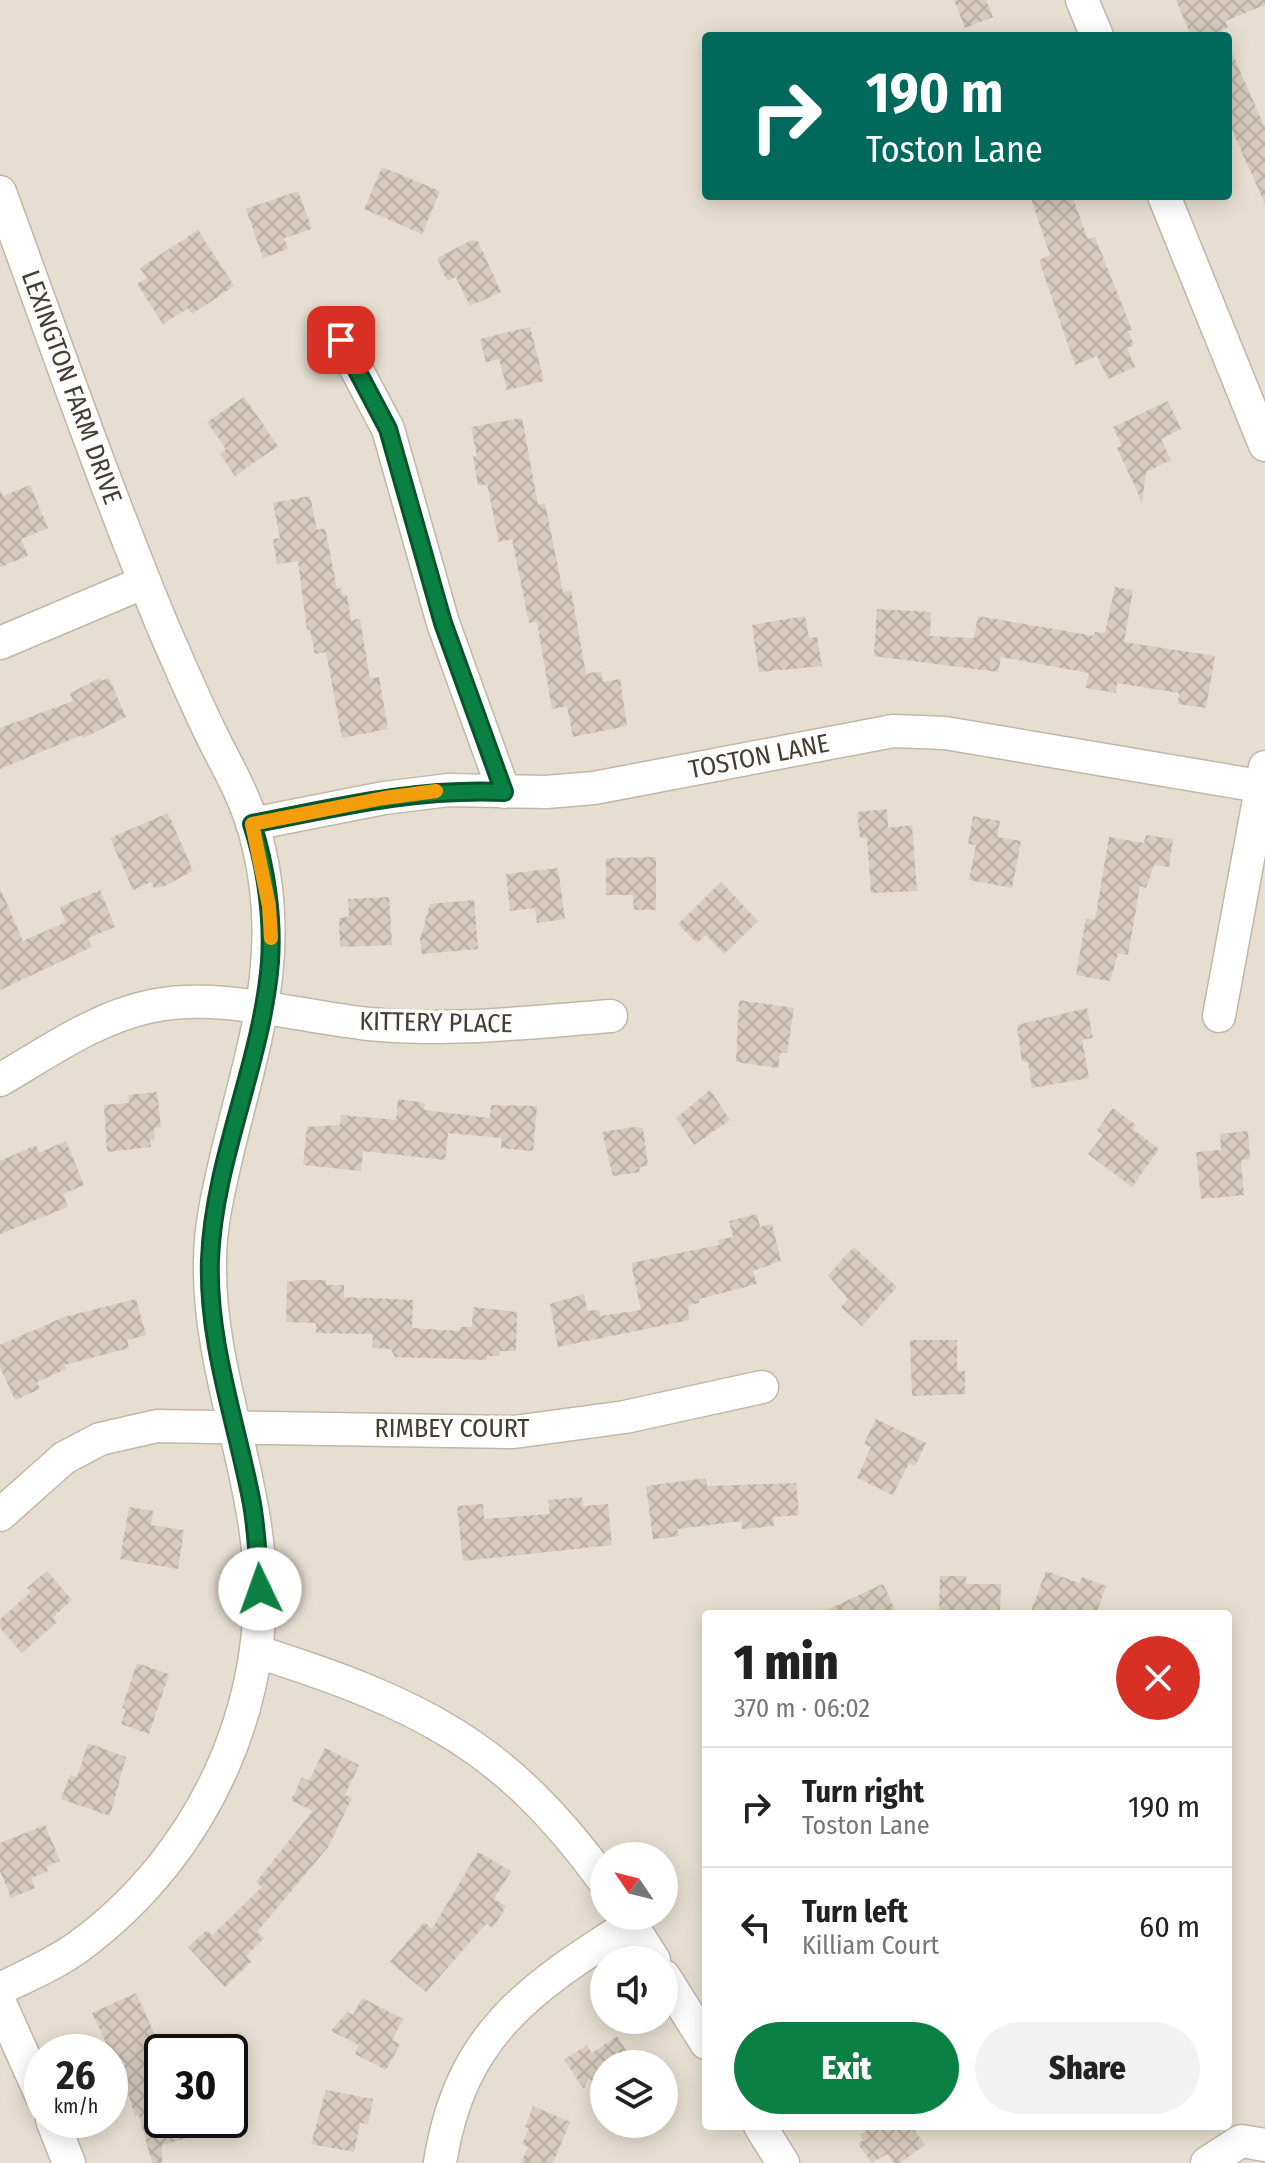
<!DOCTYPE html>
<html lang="en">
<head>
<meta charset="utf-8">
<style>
	:root { --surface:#fff; --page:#f2f2f2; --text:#222; --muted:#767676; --line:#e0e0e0; --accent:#0b8043 }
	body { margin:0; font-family:"Fira Sans Condensed",sans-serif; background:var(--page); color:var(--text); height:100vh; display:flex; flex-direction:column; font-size:30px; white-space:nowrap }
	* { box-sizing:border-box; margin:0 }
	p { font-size:26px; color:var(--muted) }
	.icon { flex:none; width:44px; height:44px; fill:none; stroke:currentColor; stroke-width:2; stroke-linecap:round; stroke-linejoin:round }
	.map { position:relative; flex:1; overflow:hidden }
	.panel { position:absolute; left:702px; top:1610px; width:530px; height:520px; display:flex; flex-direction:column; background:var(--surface); border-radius:8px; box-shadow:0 4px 20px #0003 }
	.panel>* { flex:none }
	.hud { position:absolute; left:702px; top:32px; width:530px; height:168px; border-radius:8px; box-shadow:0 4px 20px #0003; background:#00695c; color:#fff; overflow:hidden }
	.needle { width:52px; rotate:305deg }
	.buttons { position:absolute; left:590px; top:1842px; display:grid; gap:16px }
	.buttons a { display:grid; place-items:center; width:88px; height:88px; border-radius:50%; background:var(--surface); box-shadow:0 4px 20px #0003; font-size:40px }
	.speed { position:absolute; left:24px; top:2034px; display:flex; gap:16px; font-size:40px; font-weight:700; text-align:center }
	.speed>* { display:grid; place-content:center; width:104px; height:104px; border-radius:50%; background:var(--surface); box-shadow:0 4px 20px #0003; line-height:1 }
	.speed small { font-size:20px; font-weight:400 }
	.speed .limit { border:4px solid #111; border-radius:12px; background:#fff; color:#111 }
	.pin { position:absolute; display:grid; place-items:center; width:68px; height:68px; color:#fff; margin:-34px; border-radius:16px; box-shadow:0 4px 12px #0006 }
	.me { position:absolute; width:88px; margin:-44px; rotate:357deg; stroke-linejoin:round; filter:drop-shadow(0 0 6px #0008) }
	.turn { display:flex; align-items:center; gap:28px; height:168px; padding:0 32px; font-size:36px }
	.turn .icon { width:104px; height:104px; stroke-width:2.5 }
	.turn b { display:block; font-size:56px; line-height:68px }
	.round { display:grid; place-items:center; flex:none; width:84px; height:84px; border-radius:42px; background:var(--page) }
	.headline { display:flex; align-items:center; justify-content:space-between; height:136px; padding:0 32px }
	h1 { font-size:48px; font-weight:800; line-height:60px }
	.cta { display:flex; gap:16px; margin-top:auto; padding:16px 32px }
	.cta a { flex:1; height:92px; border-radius:48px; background:var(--accent); color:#fff; font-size:32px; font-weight:800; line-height:92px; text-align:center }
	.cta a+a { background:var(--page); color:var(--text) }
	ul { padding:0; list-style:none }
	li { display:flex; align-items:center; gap:24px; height:120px; padding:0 32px; border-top:2px solid var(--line) }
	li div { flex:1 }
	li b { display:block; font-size:30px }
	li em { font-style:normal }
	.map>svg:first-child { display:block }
</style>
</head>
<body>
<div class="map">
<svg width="1265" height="2163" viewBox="0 0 1265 2163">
	<defs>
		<pattern id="building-cross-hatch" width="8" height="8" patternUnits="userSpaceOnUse" patternTransform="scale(2)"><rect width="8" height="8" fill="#d6cbbc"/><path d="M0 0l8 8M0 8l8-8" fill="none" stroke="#b9afa2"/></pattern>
	</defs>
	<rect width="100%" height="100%" fill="#f2ede3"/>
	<path fill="#e6dfd1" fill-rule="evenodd" d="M0 0H1265V2163H0ZM706 36H1228V196H706ZM706 1614H1228V2126H706ZM604 1856H664V1916H604ZM604 1960H664V2020H604ZM42 2052H110V2120H42ZM162 2052H230V2120H162ZM604 2064H664V2124H604Z"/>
	<path fill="url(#building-cross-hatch)" d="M954 0H986L993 17 965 28Z
		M1176 0H1265V5L1225 21 1228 27 1222 30 1224 36H1191Z
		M1228 44 1265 128V204L1228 121Z
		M382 167 440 191 422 234 364 209Z
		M298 191 312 229 284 238 288 249 263 258 246 209Z
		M1030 196H1072L1088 239 1095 237 1132 330 1128 331 1134 345 1127 348 1135 367 1108 379 1097 356 1075 365 1039 260 1050 255Z
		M198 230 234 286 192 314 188 308 163 324 137 284 147 278 140 268Z
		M472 240 478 241 501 292 470 306 456 277 447 281 437 258Z
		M530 327 544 381 507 390 499 359 486 362 480 339Z
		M244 397 278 446 235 476 220 454 226 449 207 422Z
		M1168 401 1181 429 1161 439 1171 460 1146 472 1142 502 1117 448 1122 446 1113 427Z
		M522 418 538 505 545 503 563 592 571 590 586 674 601 671 603 682 620 679 627 726 573 737 567 706 552 709 537 622 529 623 512 539 499 542 487 484 478 486 473 456H477L471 427Z
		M30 485 48 528 21 539 28 556 0 567V490L3 496Z
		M310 496 317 530 325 528 337 589 341 588 342 595H347L351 620 360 619 370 679 379 677 388 729 342 738 326 652 315 654 310 629 307 630 298 561 277 564 273 539 280 538 273 503Z
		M1115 587 1133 590 1124 642 1215 656 1206 708 1178 704 1179 693 1117 683 1116 693 1086 688 1089 673 1001 657 998 672 874 656 877 609 931 612 930 636 974 638 978 616 1094 636 1095 632 1105 633Z
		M805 616 809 638 817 637 822 666 759 672 752 625Z
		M100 678 101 681 109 678 126 717 83 738 82 735 0 769V728L73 701 70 693Z
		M887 809 888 828 912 825 917 891 871 893 867 838H860L857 812Z
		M168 813 193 871 163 887 154 888 151 882 133 890 110 838Z
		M973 816 1000 821 997 837 1021 841 1012 888 969 880 976 845 968 844Z
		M1146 835 1173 839 1169 867 1154 865 1146 888 1140 886 1128 955 1118 953 1110 981 1076 975 1086 918 1095 920 1109 837 1144 843Z
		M656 857V910H634L633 895H606V858Z
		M558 868 565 919 537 923 535 908 510 911 506 874Z
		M721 882 758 921 724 954 706 935 697 943 678 924Z
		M0 888 23 941 66 922 60 907 100 890 115 927 88 938 92 947 0 990Z
		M389 897 392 945 340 947 339 918 349 917 348 899Z
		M474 900 478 949 422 954 420 939 430 904Z
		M739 1000 794 1008 787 1053H780L778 1068 736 1062Z
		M1087 1008 1093 1038 1082 1040 1089 1078 1032 1088 1028 1062H1022L1017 1025Z
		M710 1090 730 1120 694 1145 676 1118Z
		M157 1092 161 1127 154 1128 155 1140 150 1141 151 1147 107 1152 104 1105 129 1103 128 1095Z
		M398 1099 425 1103 424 1110 490 1118 491 1105 537 1106 533 1151 501 1148 502 1138 448 1133 445 1160 363 1151 361 1171 303 1165 307 1127 340 1125 341 1115 396 1120Z
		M1113 1108 1136 1125 1133 1129 1159 1149 1132 1187 1088 1154 1103 1135 1097 1130Z
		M634 1127 643 1128 648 1166 639 1167 640 1172 613 1176 602 1132Z
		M1248 1131 1250 1159 1241 1160 1244 1195 1201 1199 1196 1152 1221 1150 1220 1134Z
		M66 1141 84 1185 63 1194 68 1207 0 1234V1161L36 1145 39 1153Z
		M757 1214 760 1227 772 1224 781 1261 753 1271 757 1284 699 1299V1303L688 1305 689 1320 558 1347 550 1304 584 1294 587 1311 599 1310 600 1316 641 1310 631 1263 719 1245 718 1240 733 1237 729 1221Z
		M854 1247 897 1287 862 1326 841 1307 848 1299 828 1275Z
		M299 1280H326V1285H344V1297L413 1300 412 1328 460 1331V1327H472L473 1307 517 1312 516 1351H500L499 1356H487V1360L395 1357 391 1349 372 1348 373 1334 316 1333V1323L286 1322 287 1282Z
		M136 1299 146 1335 127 1340 129 1348 64 1365 66 1369 37 1382 40 1389 15 1400 0 1367V1345L64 1317Z
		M910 1340H957V1371H965V1394L912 1396Z
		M876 1419 926 1443 915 1466 909 1463 893 1495 857 1478 871 1447 864 1444Z
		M706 1478 707 1486 796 1483 799 1515 773 1517 774 1526 742 1529V1521L677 1529 679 1536 653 1539 646 1486Z
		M582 1497 583 1506 608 1504 612 1545 463 1561 457 1506 483 1504 484 1519 550 1514 548 1500Z
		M129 1507 153 1511 151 1525 184 1530 178 1569 120 1559Z
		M47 1571 72 1600 53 1617 57 1622 22 1653 0 1628V1619L31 1592 27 1588Z
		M1046 1571 1079 1583 1082 1577 1106 1586 1096 1614H1030Z
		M940 1576H966V1584H1001L1000 1614H939Z
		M883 1584 897 1614H818Z
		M137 1663 169 1674 149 1734 121 1724 126 1709 122 1708Z
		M88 1743 126 1757 110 1816 61 1799 70 1775 77 1777Z
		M325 1748 359 1765 345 1795 352 1798 328 1847 257 1932 264 1938 246 1956 251 1962 225 1987 188 1947 207 1930 212 1935 262 1887 256 1882 313 1811 291 1800 302 1777 309 1781Z
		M45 1825 60 1861 47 1866 48 1871 31 1878 35 1888 11 1898 0 1871V1843Z
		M478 1852 511 1871 494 1899 506 1906 493 1928 486 1924 426 1992 390 1962 424 1922 432 1929Z
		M136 1993 162 2051V2120H182L187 2138 162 2145V2163H152L139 2115 135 2116 124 2080 92 2013Z
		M362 1998 403 2019 392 2040 400 2044 386 2070 355 2054 359 2045 331 2031 347 2012 353 2015Z
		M617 2036 635 2064H604V2100L589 2077 584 2089 564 2060 587 2045 592 2053Z
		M326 2090 373 2099 368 2124 360 2123 354 2152 311 2144Z
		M533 2106 570 2122 553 2163H521L528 2147 522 2144 529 2128 525 2127Z
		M872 2126H911L925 2145 900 2163H894L887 2154 872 2163 858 2144 863 2140 860 2135Z"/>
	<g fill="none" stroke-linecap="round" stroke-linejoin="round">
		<g stroke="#c0b7a9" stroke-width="35">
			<path id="street" d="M1082 0 1097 36
				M0 192C53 337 104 484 163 627 180 666 197 706 216 744 233 776 250 808 258 844 286 957 253 1045 227 1154 219 1189 210 1225 210 1261 208 1354 244 1442 256 1533 278 1692 208 1852 78 1947 55 1964 26 1976 0 1989
				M1164 196 1265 445
				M341 340 388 429 443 623 504 792
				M0 643 145 582
				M252 824 384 798 449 790 546 792 594 788 893 731 945 733 1265 787
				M1219 1016 1265 767
				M0 1080C48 1052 97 1017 152 1006 222 992 299 1017 369 1024 449 1032 531 1022 611 1016
				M0 1515 64 1458 100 1439 157 1426 514 1432 625 1417 762 1387
				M258 1652C417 1703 504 1743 604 1881
				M626 1916 654 1960
				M664 1976 706 2043
				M0 2003 42 2097
				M52 2120 69 2163
				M760 2126 783 2163
				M440 2163C460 2034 529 1989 631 1924
				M1207 2163 1241 2141 1265 2145"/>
		</g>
		<use href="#street" stroke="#fff" stroke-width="32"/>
	</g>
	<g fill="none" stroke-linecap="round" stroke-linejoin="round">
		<g stroke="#07532c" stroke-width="20">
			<path id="route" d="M260 1589C258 1561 257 1533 252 1504 237 1424 207 1343 210 1259 214 1158 262 1063 270 962 273 917 266 867 252 824 338 807 416 788 504 792L443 623 388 429 341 340"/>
		</g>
		<use href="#route" stroke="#0b8043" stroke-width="14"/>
		<path stroke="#f59e0b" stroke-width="14" d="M271 938 269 906 252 824 384 798 436 791"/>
	</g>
	<g text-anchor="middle" stroke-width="7" stroke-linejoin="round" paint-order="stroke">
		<g font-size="26" fill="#443d33" stroke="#fff">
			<text transform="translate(72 387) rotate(70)" y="9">LEXINGTON FARM DRIVE</text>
			<text transform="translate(759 756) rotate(-11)" y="9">TOSTON LANE</text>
			<text transform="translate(436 1022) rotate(1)" y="9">KITTERY PLACE</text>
			<text x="452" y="1437">RIMBEY COURT</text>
		</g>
	</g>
</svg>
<div class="buttons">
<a><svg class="needle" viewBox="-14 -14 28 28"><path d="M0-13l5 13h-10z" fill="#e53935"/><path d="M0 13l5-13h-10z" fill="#767676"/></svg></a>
<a><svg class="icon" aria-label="sound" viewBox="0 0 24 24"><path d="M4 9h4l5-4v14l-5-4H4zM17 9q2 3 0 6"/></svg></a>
<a><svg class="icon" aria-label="layers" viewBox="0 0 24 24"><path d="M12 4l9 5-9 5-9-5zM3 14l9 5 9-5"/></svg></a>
</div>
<div class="speed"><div>26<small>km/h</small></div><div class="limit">30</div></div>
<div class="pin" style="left:341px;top:340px;background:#d93025"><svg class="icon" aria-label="arrive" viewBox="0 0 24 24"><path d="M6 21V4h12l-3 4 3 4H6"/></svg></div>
<svg class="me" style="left:260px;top:1589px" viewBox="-20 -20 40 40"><circle r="19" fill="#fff"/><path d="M0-13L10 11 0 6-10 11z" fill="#0b8043"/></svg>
<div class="hud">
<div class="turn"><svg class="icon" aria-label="right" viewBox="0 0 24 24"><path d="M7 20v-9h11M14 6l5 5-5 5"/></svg><div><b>190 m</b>Toston Lane</div></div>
</div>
<section class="panel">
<div class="headline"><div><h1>1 min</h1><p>370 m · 06:02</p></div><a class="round" style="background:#d93025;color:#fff"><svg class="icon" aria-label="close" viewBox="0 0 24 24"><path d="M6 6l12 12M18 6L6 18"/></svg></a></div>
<ul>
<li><svg class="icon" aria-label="right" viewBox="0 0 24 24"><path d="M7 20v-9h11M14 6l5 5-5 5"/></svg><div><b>Turn right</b><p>Toston Lane</p></div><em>190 m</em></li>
<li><svg class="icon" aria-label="left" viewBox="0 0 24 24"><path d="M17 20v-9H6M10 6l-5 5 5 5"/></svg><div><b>Turn left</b><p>Killiam Court</p></div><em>60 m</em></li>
</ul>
<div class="cta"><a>Exit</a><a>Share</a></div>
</section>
</div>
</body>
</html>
